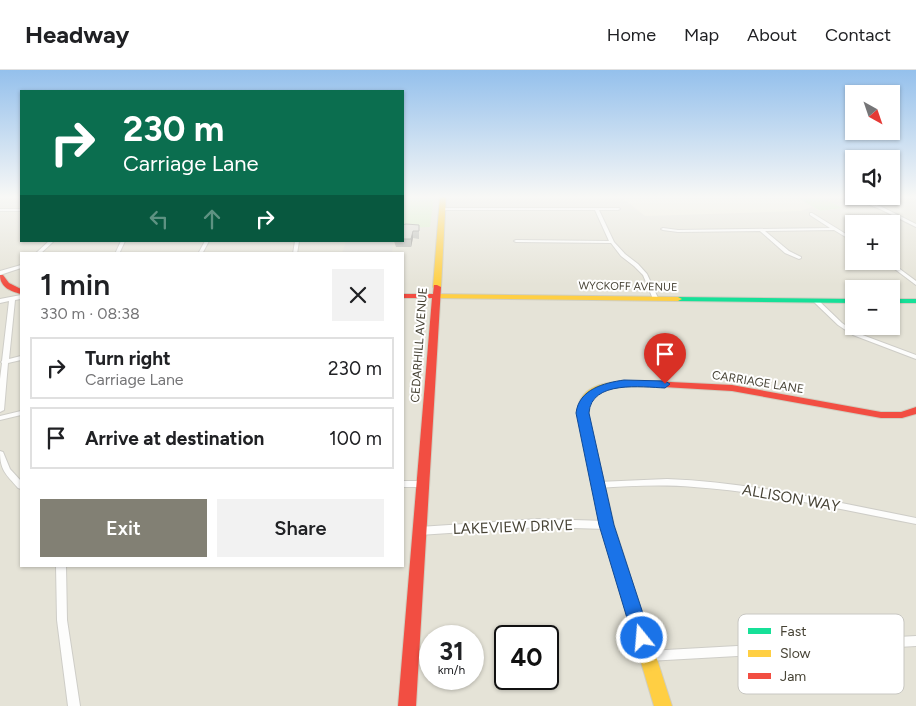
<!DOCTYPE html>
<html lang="en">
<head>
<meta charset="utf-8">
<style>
	:root { --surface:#fff; --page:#f2f2f2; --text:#202124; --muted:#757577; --line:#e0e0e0; --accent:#828074 }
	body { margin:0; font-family:Figtree,sans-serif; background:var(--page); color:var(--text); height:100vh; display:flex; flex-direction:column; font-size:19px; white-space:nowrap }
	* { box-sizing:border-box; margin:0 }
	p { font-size:16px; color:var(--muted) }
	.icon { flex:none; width:28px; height:28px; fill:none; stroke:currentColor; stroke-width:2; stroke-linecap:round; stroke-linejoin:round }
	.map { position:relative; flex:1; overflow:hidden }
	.details { position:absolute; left:20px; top:182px; width:384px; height:315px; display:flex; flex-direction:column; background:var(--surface); border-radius:0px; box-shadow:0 1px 4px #0004 }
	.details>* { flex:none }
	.banner { position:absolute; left:20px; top:20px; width:384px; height:152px; border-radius:0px; box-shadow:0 1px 4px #0004; background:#0b6e4f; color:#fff; overflow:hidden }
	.needle { width:32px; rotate:140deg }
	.buttons { position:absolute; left:845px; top:15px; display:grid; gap:10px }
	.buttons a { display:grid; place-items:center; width:55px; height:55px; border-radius:0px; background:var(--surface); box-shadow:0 1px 4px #0004; font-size:25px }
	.speed { position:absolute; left:419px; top:555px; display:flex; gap:10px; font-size:25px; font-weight:700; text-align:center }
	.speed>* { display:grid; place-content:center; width:65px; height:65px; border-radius:50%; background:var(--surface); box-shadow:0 1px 4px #0004; line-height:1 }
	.speed small { font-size:12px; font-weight:400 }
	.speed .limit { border:2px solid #111; border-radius:8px; background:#fff; color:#111 }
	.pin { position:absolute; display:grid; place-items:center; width:42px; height:42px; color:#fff; margin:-51px -21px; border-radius:50% 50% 50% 0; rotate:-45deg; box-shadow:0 0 5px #0007 }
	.pin .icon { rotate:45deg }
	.me { position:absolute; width:55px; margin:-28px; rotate:343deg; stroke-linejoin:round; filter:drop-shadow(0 0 4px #0008) }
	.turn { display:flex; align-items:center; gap:18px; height:105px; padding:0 20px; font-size:22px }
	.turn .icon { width:65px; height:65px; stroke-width:2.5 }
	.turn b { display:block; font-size:35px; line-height:42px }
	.lanes { display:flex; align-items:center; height:48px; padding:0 20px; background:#0003; justify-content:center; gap:25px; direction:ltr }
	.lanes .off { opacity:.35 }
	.round { display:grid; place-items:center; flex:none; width:52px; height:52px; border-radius:0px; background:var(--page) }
	.overview { display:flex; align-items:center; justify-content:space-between; height:85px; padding:0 20px }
	h1 { font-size:30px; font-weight:600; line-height:38px }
	.action { display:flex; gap:10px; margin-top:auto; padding:10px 20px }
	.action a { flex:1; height:58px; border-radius:0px; background:var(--accent); color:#fff; font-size:20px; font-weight:600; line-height:58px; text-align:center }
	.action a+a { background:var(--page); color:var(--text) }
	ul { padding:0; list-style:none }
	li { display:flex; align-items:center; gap:15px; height:62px; margin:0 10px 8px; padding:0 10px; border:2px solid var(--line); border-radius:0px }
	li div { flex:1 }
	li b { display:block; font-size:19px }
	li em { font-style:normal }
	header { display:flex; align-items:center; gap:30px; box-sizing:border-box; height:70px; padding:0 25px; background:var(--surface); border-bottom:1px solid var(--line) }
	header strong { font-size:24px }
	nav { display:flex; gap:28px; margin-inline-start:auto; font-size:18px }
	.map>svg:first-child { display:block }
</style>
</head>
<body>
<header>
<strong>Headway</strong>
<nav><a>Home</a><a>Map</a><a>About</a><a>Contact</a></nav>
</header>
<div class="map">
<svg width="916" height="636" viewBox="0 0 916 636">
	<rect width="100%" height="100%" fill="#f0f0ea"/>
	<path fill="#e5e3d7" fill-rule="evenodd" d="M0 126H21V171H402L403 126H796L820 141 842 138 817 126H916V636H0ZM854 154H891V191H854ZM21 184H402V496H21ZM854 219H891V256H854ZM430 566H472V609H430ZM505 566H548V609H505Z"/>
	<path fill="#efecdb" d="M620 126H796L812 137 801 141 645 146Z"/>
	<path fill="#d9edc8" d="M402 126H434L430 157 403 158Z
		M796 126H817L843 138 820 141Z"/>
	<path fill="#e0dfd9" d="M346 171H393L392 184H342Z"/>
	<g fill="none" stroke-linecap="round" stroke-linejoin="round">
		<g stroke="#cecdc7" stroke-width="2">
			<path id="street" d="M847 126H852L882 137 916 154V157L880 139Z
				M442 138H619L620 139 618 140H599L614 172 625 184 638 194 647 204 658 228 657 229H653L643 205 634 196 621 186 611 173 516 172 514 171 516 170 609 171 595 140H441L440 139Z
				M0 139H21V141H0Z
				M810 143H812L854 169V172L834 160 765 161 789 181 801 187V188L799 189 785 183 760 161 678 162 663 160 661 159 663 158 678 160 830 158 810 145Z
				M49 171H54L40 184H35Z
				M121 171H125L119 184H115Z
				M205 171H209L202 184H198Z
				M295 171H299L297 184H293Z
				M884 191H889L916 211V215Z
				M21 195V198L0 205V201Z
				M21 225V229L15 230 9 289 21 286V290L8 293 4 340 0 342V309L2 293 1 292 2 291 9 231 0 233V229Z
				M816 229 818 230 842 253 857 263 916 285V289L853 265 838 255 814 232 813 231Z
				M21 341V345L0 350V346Z
				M0 381 3 382 10 399 21 411V419L18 418C6 404 0 401 0 381Z
				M667 409C751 412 834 432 916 448V454C842 440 769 422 694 417 662 414 630 416 598 418L595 417 594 415 595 413 598 412Z
				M402 411H422L425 412 426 414 425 416 422 417H402Z
				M539 449 607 451 610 453 612 455 610 457 607 459 539 457 419 465 416 464 414 461 416 458 419 457Z
				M56 496H66L67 550 80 636H68L57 550Z
				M916 566V576L648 591 644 590 642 586 644 582 648 581Z"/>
		</g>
		<g stroke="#d0cec0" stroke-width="2">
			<path id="fast" d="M675 227 854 229V233L678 231 674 229Z
				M891 229H916V233H891Z"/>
		</g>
		<g stroke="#d0cec0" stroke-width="2">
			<path id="slow" d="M440 126H446L441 217 437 219 433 217Z
				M432 224 678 227 682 229 678 231 435 228H432Z
				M634 311H650L655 314 650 317C634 317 599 313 590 331 589 334 589 339 588 343L614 455 672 636H654L600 455 578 343C578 339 578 335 580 331 588 312 616 311 634 311Z"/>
		</g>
		<g stroke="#d0cec0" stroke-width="2">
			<path id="jam" d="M0 205H3L9 213 21 219V224C10 221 0 217 0 205Z
				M434 215H437L441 217 416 636H398L432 228H402V224H433Z
				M650 311 732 315 881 342H901L916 337V344L902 348H881L732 321 646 316 645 314 646 312Z"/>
		</g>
		<use href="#street" fill="#fdfdfc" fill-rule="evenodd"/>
		<use href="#fast" fill="#16e098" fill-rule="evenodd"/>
		<use href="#slow" fill="#ffcf43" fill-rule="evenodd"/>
		<use href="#jam" fill="#f24e42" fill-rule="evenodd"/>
	</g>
	<path fill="#bbbbb5" d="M402 155H419V169L413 168 411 177H396L394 171H402Z"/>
	<path fill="#999893" d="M413 161V168L411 177V169Z"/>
	<path fill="#dad9d2" stroke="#999893" d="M406 154 419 155V161H413L411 169H402V155Z"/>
	<linearGradient id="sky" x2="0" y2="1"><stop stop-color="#94c0ec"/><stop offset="0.59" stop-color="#f8f8f6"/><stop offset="1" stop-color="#f8f8f6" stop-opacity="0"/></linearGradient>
	<rect width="916" height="215" fill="url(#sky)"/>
	<path fill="#1a73e8" stroke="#114b97" d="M624 310 665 311 670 314 665 318C642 317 591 310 589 343L614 455 651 568 648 574 642 576 635 574 633 568 599 455 576 343C579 319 604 313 624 310Z"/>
	<g text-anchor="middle" stroke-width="4" stroke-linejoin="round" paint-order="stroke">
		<g font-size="11" fill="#474335" stroke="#fff">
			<text transform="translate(628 216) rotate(1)" y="4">WYCKOFF AVENUE</text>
		</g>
		<g font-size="12" fill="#474335" stroke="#fff">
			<text transform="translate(419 275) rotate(-86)" y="4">CEDARHILL AVENUE</text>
			<text transform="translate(758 312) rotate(9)" y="4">CARRIAGE LANE</text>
		</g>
		<g font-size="15" fill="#474335" stroke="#fff">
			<text transform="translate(791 428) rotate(10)" y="5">ALLISON WAY</text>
			<text transform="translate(513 457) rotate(-2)" y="5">LAKEVIEW DRIVE</text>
		</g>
	</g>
	<rect x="738" y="544" width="166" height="80" rx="8" fill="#fff" stroke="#c8c7c2" stroke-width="1"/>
	<rect x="748" y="558" width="23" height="6" fill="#16e098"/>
	<rect x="748" y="580" width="23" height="7" fill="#ffcf43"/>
	<rect x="748" y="603" width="23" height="6" fill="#f24e42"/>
	<g font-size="14" fill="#474335">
		<text x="780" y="566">Fast</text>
		<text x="780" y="588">Slow</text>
		<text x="780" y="611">Jam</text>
	</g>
</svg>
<div class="buttons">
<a><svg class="needle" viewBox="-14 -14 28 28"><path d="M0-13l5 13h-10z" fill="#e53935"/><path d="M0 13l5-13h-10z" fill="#757577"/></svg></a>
<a><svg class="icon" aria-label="sound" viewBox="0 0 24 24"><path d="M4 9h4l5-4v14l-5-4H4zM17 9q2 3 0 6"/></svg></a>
<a>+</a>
<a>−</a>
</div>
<div class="speed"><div>31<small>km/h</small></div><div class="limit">40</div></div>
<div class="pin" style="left:665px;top:314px;background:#d93025"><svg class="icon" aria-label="arrive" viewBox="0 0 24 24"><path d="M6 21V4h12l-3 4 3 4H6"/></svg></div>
<svg class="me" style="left:642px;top:568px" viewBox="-20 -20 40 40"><circle r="17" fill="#1a73e8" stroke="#fff" stroke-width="3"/><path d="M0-11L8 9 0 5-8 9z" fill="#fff"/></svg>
<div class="banner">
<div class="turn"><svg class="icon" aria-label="right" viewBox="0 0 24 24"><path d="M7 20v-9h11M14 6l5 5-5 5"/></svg><div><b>230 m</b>Carriage Lane</div></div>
<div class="lanes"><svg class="icon off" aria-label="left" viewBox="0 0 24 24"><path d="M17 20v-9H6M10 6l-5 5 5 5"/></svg><svg class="icon off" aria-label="ahead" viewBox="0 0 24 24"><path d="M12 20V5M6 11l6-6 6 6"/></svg><svg class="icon" aria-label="right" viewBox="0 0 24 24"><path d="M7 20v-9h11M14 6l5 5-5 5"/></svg></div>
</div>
<section class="details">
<div class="overview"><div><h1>1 min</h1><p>330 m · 08:38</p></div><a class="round"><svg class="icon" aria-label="close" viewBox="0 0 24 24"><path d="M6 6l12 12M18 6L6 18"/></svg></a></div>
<ul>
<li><svg class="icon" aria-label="right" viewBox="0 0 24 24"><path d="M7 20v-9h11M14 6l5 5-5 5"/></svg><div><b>Turn right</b><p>Carriage Lane</p></div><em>230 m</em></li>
<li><svg class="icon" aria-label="arrive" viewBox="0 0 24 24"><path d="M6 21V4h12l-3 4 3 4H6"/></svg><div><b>Arrive at destination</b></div><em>100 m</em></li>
</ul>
<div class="action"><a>Exit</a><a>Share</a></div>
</section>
</div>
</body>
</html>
